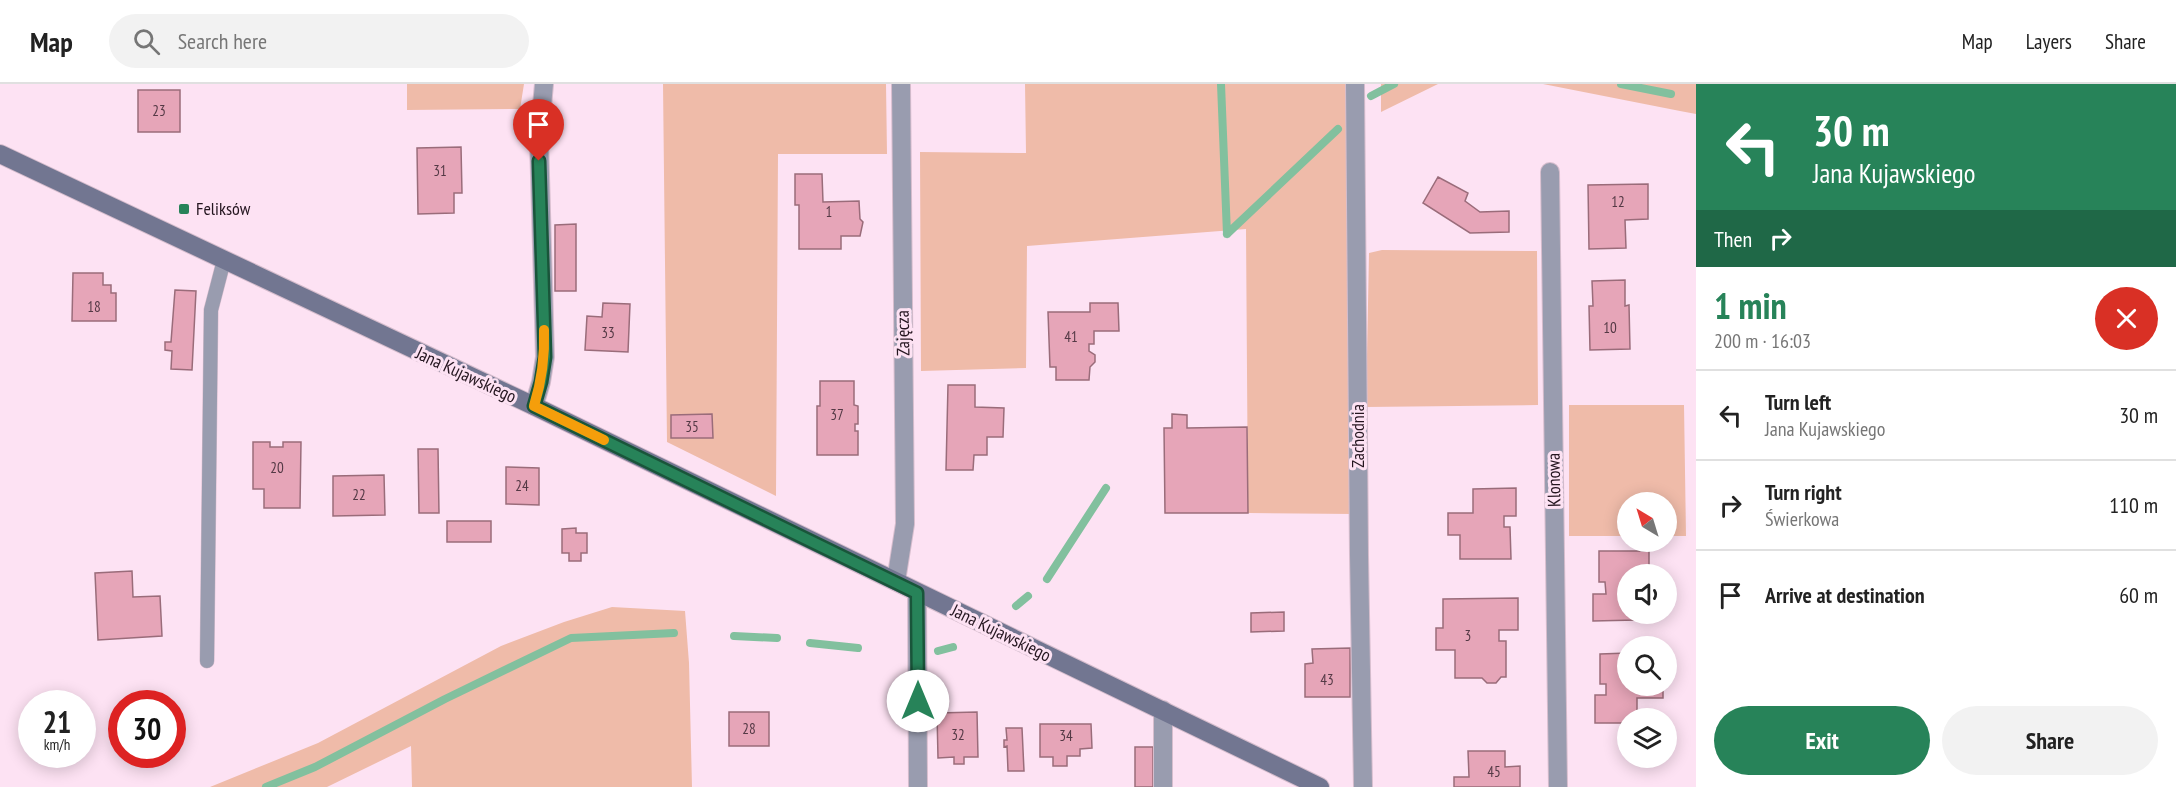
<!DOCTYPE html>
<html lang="en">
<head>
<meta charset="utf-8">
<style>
	:root { --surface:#fff; --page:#f2f2f2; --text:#222; --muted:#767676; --line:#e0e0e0; --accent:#278359 }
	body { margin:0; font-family:"PT Sans Narrow",sans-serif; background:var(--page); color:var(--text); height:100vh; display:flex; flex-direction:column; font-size:22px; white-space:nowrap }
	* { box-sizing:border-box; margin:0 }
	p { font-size:20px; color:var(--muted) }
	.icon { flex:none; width:33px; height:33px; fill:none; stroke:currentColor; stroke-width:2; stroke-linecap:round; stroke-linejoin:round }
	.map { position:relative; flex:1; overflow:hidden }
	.sheet { display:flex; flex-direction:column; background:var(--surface); width:480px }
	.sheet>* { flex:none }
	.top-card { background:#278359; color:#fff; overflow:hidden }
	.needle { width:39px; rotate:322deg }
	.buttons { position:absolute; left:1617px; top:408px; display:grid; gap:12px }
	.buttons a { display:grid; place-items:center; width:60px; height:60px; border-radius:50%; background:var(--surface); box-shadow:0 3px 15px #0003; font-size:30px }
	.speed { position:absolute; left:18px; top:606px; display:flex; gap:12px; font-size:30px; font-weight:700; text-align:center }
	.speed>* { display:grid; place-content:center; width:78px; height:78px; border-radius:50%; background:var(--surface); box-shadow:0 3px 15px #0003; line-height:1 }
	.speed small { font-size:15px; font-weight:400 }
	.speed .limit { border:9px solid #d22; background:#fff; color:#111 }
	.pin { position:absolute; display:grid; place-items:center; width:51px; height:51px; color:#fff; margin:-62px -26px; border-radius:50% 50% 50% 0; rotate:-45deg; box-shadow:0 0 6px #0007 }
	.pin .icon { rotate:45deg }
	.me { position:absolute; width:66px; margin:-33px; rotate:0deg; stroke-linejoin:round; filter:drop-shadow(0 0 4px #0008) }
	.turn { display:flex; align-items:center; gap:21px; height:126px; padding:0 18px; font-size:27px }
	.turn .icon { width:78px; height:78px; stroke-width:2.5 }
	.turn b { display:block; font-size:42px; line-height:51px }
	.then { display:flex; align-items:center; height:57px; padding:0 18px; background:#0003; gap:12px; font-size:22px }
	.round { display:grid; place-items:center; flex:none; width:63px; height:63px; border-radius:32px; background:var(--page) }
	.summary { display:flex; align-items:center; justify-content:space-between; height:102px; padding:0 18px }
	h1 { font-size:36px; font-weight:700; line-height:45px; color:var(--accent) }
	.action { display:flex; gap:12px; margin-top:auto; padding:12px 18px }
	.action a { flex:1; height:69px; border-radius:36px; background:var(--accent); color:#fff; font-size:24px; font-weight:700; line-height:69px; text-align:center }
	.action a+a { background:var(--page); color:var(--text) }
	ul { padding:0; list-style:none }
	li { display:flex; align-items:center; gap:18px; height:90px; padding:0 18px; border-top:2px solid var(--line) }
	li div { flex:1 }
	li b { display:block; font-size:22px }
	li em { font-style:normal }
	header { display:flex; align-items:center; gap:36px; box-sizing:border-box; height:84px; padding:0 30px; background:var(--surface); border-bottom:2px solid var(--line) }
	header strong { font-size:28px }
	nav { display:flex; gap:33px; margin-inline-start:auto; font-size:21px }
	.search { width:420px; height:54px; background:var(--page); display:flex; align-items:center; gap:15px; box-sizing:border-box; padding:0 21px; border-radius:33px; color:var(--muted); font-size:22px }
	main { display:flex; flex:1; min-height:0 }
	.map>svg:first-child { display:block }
</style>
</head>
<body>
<header>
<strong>Map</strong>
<div class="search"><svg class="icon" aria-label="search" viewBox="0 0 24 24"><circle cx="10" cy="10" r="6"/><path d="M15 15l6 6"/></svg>Search here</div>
<nav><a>Map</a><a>Layers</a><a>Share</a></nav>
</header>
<main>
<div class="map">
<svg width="1696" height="703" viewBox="0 0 1696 703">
	<rect width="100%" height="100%" fill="#fde2f3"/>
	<path fill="#efbba9" d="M407 0H524L520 25 407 26Z
		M663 0H886L887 70H778L776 412 667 358Z
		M1025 0H1348L1354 430 1248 429 1246 145 1027 162 1026 284 921 287 920 68 1026 69Z
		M1381 0H1438L1381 28Z
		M1543 0H1696V30L1680 27Z
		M1382 166 1537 167 1538 321 1366 323 1369 169Z
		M1569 321H1684L1686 452H1667L1666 418H1628L1627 452H1569Z
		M612 523 685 527 689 579 692 703H412L411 662 327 703H210L318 659 501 562 564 538Z"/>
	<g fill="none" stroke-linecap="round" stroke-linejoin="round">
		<path stroke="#82c09e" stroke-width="8" d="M1221 0 1227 150
			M1621 0 1671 10
			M1371 12 1394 0
			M1227 150 1338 45
			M1047 495 1106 404
			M1016 522 1028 512
			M734 552 777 554
			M810 559 858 564
			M938 567 953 563
			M266 703 315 683 445 615 571 554 674 549"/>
	</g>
	<path fill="#e6a5b8" stroke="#9a6c7a" stroke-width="1.5" d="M138 6H180V48H138Z
		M461 63 462 109H454V129L418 130 417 64Z
		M795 90H822L823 118 859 117 860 135 863 138 860 152H841V165H799V121H795Z
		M1438 93 1468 109 1465 117 1480 128 1509 127V148L1470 149 1423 119Z
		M1648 100V135L1625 136 1626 164 1589 165 1588 101Z
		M576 140V207H555V141Z
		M73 189H103V201H111V209H116V237H72Z
		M1625 196V222L1629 221 1630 265 1590 266 1589 222H1593L1592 197Z
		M175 206 196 207 192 286 171 285 172 267 165 266V258H171Z
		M603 219 630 220 628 268 585 266 587 232 602 233Z
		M1090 219H1118L1119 247H1094V260H1089V267L1095 271V278L1090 283 1089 296H1056V283H1050L1048 228H1090Z
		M820 297H854V321L858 322V340H855V347H858V371H817V322H820Z
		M948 301H975V323L1004 324 1003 353H987V371H974L973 386H946Z
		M712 330 713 354H671V331Z
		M1172 330 1187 331V344L1247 343 1248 429H1165L1164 344H1172Z
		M253 358H270V363H283V358H301L300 424H264V405H253Z
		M418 365H438L439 429H419Z
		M506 383 539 384V421L506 420Z
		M384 391 385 431 333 432V392Z
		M1516 404V432H1504V443H1510L1511 475H1460V451H1448V429H1473V405Z
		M447 437H491V458H447Z
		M576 444V449H587V469H581V477H569V469H562V445Z
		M1599 467H1649V490H1628V530H1636V536L1593 537V510H1606L1605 498H1599Z
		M132 487 133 513 160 512 162 552 98 556 95 489Z
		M1518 514V546H1499V557H1506V593H1501L1496 599H1487L1482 594H1455V566H1436V544H1443V515Z
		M1284 528V547L1251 548V529Z
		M1350 564V613H1305V580L1313 579 1312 565Z
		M1628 569V602H1663V614H1637V634H1628V639H1595V611H1606V600H1600V570Z
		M729 628H769V662H729Z
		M977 628 978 673H964V680H954V673L938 674 937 629Z
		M1040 640H1091L1092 664 1080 665V672H1067V682H1053V673H1040Z
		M1006 644H1022L1024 687H1008L1007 662 1004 663V656H1007Z
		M1135 663H1153V703H1135Z
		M1468 667H1505V683L1520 682V703H1454V693H1469Z"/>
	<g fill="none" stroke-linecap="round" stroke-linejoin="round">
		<g stroke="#d6bdcd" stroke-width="15">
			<path id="lane" d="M207 577 211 226 224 176"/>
		</g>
		<g stroke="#d6bdcd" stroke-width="20">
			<path id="street" d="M1355 0 1359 471 1363 703
				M1550 88 1558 703
				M534 322 541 298 545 273 539 55 544 0
				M896 497 905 440 901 0
				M917 509 918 703
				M1163 703V626"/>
		</g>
		<g stroke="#d6bdcd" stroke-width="20">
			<path id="secondary" d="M0 70 534 322 1320 703"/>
		</g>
		<use href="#lane" stroke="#999caf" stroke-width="14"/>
		<use href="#street" stroke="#999caf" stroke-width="18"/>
		<use href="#secondary" stroke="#727691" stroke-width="18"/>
	</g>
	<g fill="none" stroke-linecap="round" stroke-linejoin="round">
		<g stroke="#19553a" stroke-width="15">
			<path id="route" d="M539 77 545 273 541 298 534 322 917 509 918 617"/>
		</g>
		<use href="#route" stroke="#278359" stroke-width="10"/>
		<path stroke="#f59e0b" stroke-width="10" d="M544 246C545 273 542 296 534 322L604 356"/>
	</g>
	<rect fill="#278359" stroke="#fde2f3" stroke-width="2" x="178" y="119" width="12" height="12" rx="3"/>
	<g text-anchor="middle" stroke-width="6" stroke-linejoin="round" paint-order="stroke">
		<g font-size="15" fill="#543945">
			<text x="159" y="32">23</text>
			<text x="440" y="92">31</text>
			<text x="1618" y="123">12</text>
			<text x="829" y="133">1</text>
			<text x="94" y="228">18</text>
			<text x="1610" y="249">10</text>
			<text x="608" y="254">33</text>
			<text x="1071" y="258">41</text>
			<text x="837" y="336">37</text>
			<text x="692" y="348">35</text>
			<text x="277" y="389">20</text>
			<text x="522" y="407">24</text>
			<text x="359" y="416">22</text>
			<text x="1468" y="557">3</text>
			<text x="1327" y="601">43</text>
			<text x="749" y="650">28</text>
			<text x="958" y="656">32</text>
			<text x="1066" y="657">34</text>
			<text x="1494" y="693">45</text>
		</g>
		<g font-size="18" fill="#24151f" stroke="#fde2f3" text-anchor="start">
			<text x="196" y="131">Feliksów</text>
		</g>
		<g font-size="18" fill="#24151f" stroke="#fde2f3">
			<text transform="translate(903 249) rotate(-91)" y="6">Zajęcza</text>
			<text transform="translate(466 291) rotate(25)" y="6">Jana Kujawskiego</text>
			<text transform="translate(1358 352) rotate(-90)" y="6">Zachodnia</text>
			<text transform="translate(1554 396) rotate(-91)" y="6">Klonowa</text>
			<text transform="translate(1001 549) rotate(26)" y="6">Jana Kujawskiego</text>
		</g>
	</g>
</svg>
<div class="buttons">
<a><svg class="needle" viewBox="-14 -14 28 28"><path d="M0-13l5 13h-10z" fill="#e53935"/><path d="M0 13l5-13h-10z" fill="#767676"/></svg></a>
<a><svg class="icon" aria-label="sound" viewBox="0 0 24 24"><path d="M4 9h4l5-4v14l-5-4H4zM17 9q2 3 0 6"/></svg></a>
<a><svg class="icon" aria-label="search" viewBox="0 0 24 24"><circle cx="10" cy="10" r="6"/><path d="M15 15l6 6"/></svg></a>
<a><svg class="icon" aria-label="layers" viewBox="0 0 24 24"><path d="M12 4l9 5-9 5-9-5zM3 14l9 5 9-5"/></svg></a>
</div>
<div class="speed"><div>21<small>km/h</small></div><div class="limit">30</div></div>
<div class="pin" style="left:539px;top:77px;background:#d93025"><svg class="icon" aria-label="arrive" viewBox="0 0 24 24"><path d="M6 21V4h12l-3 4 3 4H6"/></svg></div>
<svg class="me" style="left:918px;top:617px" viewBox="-20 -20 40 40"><circle r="19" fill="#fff"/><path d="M0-13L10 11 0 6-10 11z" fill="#278359"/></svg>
</div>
<section class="sheet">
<div class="top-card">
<div class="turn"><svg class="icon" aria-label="left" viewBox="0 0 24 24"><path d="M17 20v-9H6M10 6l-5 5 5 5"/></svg><div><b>30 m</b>Jana Kujawskiego</div></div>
<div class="then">Then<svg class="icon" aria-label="right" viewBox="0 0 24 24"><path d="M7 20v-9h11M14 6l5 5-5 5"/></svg></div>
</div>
<div class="summary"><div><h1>1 min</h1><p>200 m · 16:03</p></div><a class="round" style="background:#d93025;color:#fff"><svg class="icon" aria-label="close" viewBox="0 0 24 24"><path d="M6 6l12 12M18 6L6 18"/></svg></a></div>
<ul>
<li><svg class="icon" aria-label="left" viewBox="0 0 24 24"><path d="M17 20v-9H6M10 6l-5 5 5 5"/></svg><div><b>Turn left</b><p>Jana Kujawskiego</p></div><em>30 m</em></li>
<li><svg class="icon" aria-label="right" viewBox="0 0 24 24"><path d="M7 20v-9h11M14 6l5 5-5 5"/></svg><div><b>Turn right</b><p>Świerkowa</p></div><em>110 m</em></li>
<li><svg class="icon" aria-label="arrive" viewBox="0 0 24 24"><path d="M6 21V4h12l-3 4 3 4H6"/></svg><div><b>Arrive at destination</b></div><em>60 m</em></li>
</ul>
<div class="action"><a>Exit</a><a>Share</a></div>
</section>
</main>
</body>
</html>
